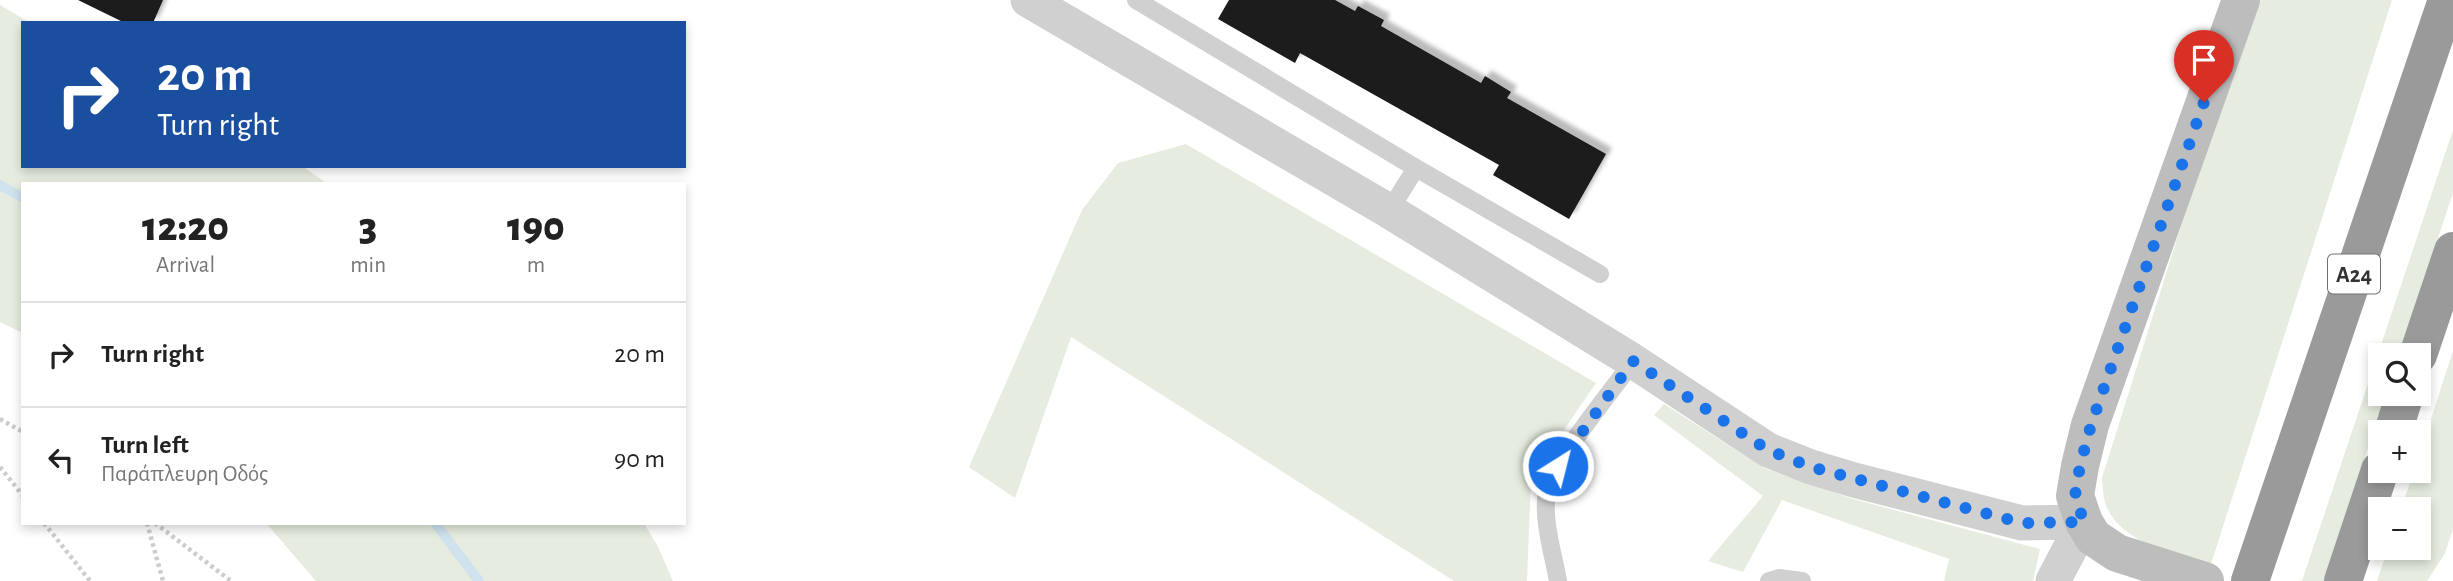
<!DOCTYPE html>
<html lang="en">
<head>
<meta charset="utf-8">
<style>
	:root { --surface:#fff; --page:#f6f6f6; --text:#222; --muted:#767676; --line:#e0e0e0 }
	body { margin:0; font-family:"Alegreya Sans",sans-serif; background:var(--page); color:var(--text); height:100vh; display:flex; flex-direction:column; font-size:26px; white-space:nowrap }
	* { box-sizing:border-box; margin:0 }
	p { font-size:23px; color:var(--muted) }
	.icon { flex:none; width:38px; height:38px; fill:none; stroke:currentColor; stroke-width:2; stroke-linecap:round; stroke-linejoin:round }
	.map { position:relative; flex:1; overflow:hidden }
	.panel { position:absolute; left:21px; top:182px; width:665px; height:343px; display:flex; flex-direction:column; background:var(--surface); border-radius:0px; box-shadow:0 4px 10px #0003 }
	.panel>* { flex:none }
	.banner { position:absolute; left:21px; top:21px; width:665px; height:147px; border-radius:0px; box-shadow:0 4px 10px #0003; background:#1a4fa0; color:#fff; overflow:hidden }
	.fabs { position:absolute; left:2368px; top:343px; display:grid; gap:14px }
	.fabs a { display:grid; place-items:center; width:63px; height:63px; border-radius:0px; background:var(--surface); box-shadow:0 4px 10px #0003; font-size:35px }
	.pin { position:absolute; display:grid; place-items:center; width:60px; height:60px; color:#fff; margin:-72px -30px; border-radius:50% 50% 50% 0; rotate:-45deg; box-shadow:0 0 7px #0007 }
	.pin .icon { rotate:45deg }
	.me { position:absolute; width:77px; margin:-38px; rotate:36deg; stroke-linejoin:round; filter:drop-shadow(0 0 5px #0008) }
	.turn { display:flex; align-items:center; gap:24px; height:147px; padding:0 21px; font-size:32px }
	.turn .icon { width:91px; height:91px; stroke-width:2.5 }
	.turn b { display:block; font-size:49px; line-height:60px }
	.eta { display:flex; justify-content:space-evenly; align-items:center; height:119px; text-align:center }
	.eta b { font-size:42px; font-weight:800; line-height:49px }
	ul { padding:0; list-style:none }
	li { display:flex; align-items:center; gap:21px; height:105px; padding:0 21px; border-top:2px solid var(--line) }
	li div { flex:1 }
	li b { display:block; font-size:26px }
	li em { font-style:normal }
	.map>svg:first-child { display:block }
</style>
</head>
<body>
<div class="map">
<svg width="2453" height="581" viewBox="0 0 2453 581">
	<defs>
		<filter id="shadow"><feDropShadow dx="6" dy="-6" stdDeviation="2" flood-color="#0004"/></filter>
	</defs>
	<rect width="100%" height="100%" fill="#fff"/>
	<path fill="#e6ecdf" d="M2255 0H2392L2210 567C2175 554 2127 545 2108 510 2103 501 2103 487 2102 478L2218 108Z
		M0 5 30 23H23V166H302L328 184H23V333L0 322Z
		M2453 130V193L2399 355H2380V394H2386L2324 581H2302Z
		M1186 144 1596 383 1531 478 1527 581H1454L1071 337 1015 498 969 467 1082 210 1118 163Z
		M2453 351V529L2445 553 2427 581H2377L2388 548H2418V509H2401L2414 471H2418L2419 456Z
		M1664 404 1764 468 1853 499 2040 549 2033 581H1944L1949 559 1782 500 1743 572 1708 561 1763 496 1654 415Z
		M266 523H644L658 547 673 581H316Z"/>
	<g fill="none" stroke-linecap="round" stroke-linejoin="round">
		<path stroke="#cfe2ee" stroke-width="10" d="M0 185 23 198
			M435 523 479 581"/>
	</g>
	<path fill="#1a1a1a" filter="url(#shadow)" d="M78 0H163L153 23H125Z
		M1229 0H1335L1355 11 1358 6 1384 20 1381 26 1481 83 1485 76 1511 92 1507 98 1606 154 1569 219 1493 175 1499 165 1300 53 1295 63 1218 19Z"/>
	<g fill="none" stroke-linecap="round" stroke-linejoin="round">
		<path stroke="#cdcdcd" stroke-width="4.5" stroke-dasharray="3.5 3.5" stroke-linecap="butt" d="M0 419 23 432
			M0 467 23 496
			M44 523 90 581
			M147 523 163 581
			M155 523 231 581"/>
		<path stroke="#d0d0d0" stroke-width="18" d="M1136 0 1416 168 1600 274
			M1389 211 1416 168
			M1558 581C1553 553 1542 519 1547 491 1552 462 1614 389 1633 361
			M1769 581 1779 578 1802 581"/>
		<path stroke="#d0d0d0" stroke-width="35" d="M1028 0 1389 211 1633 361 1768 450 1811 467 1854 480 2022 523 2084 522 2053 581"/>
		<path stroke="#bdbdbd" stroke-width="38" d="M2205 581 2117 553 2093 537 2084 522 2075 496 2080 466 2090 425 2241 0"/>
		<path stroke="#9a9a9a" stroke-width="38" d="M2418 355 2453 251
			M2393 432 2405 394
			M2250 581 2447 0
			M2343 581 2380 470"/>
	</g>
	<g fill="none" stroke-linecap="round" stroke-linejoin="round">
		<path stroke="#1a73e8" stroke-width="12" stroke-dasharray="0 21.6" d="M1558 466 1633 361 1768 450 1811 467 2022 523 2084 522 2075 496 2080 466 2091 425 2204 102"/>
	</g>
	<g text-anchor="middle" stroke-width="7" stroke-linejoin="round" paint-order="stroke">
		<rect fill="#fff" stroke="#707070" stroke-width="2" x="2328" y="254.5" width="52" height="39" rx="5"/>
		<g font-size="23" font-weight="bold" fill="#333">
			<text x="2354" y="282">Α24</text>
		</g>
	</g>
</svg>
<div class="fabs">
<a><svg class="icon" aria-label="search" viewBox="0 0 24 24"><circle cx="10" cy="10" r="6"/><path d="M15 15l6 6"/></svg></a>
<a>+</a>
<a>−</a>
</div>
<div class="pin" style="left:2204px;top:102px;background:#d93025"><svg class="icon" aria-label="arrive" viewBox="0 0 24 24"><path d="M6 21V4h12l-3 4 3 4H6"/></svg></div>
<svg class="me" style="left:1558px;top:466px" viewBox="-20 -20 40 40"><circle r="17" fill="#1a73e8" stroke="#fff" stroke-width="3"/><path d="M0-11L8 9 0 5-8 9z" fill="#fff"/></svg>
<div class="banner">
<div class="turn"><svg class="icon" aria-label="right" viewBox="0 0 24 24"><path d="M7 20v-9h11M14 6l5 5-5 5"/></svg><div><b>20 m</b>Turn right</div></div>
</div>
<section class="panel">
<div class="eta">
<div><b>12:20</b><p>Arrival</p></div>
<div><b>3</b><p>min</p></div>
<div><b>190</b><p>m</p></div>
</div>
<ul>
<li><svg class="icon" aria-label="right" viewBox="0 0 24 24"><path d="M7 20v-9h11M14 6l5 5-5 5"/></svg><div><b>Turn right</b></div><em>20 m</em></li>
<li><svg class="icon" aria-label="left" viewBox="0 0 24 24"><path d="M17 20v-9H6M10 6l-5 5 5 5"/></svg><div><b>Turn left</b><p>Παράπλευρη Οδός</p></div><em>90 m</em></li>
</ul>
</section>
</div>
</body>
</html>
